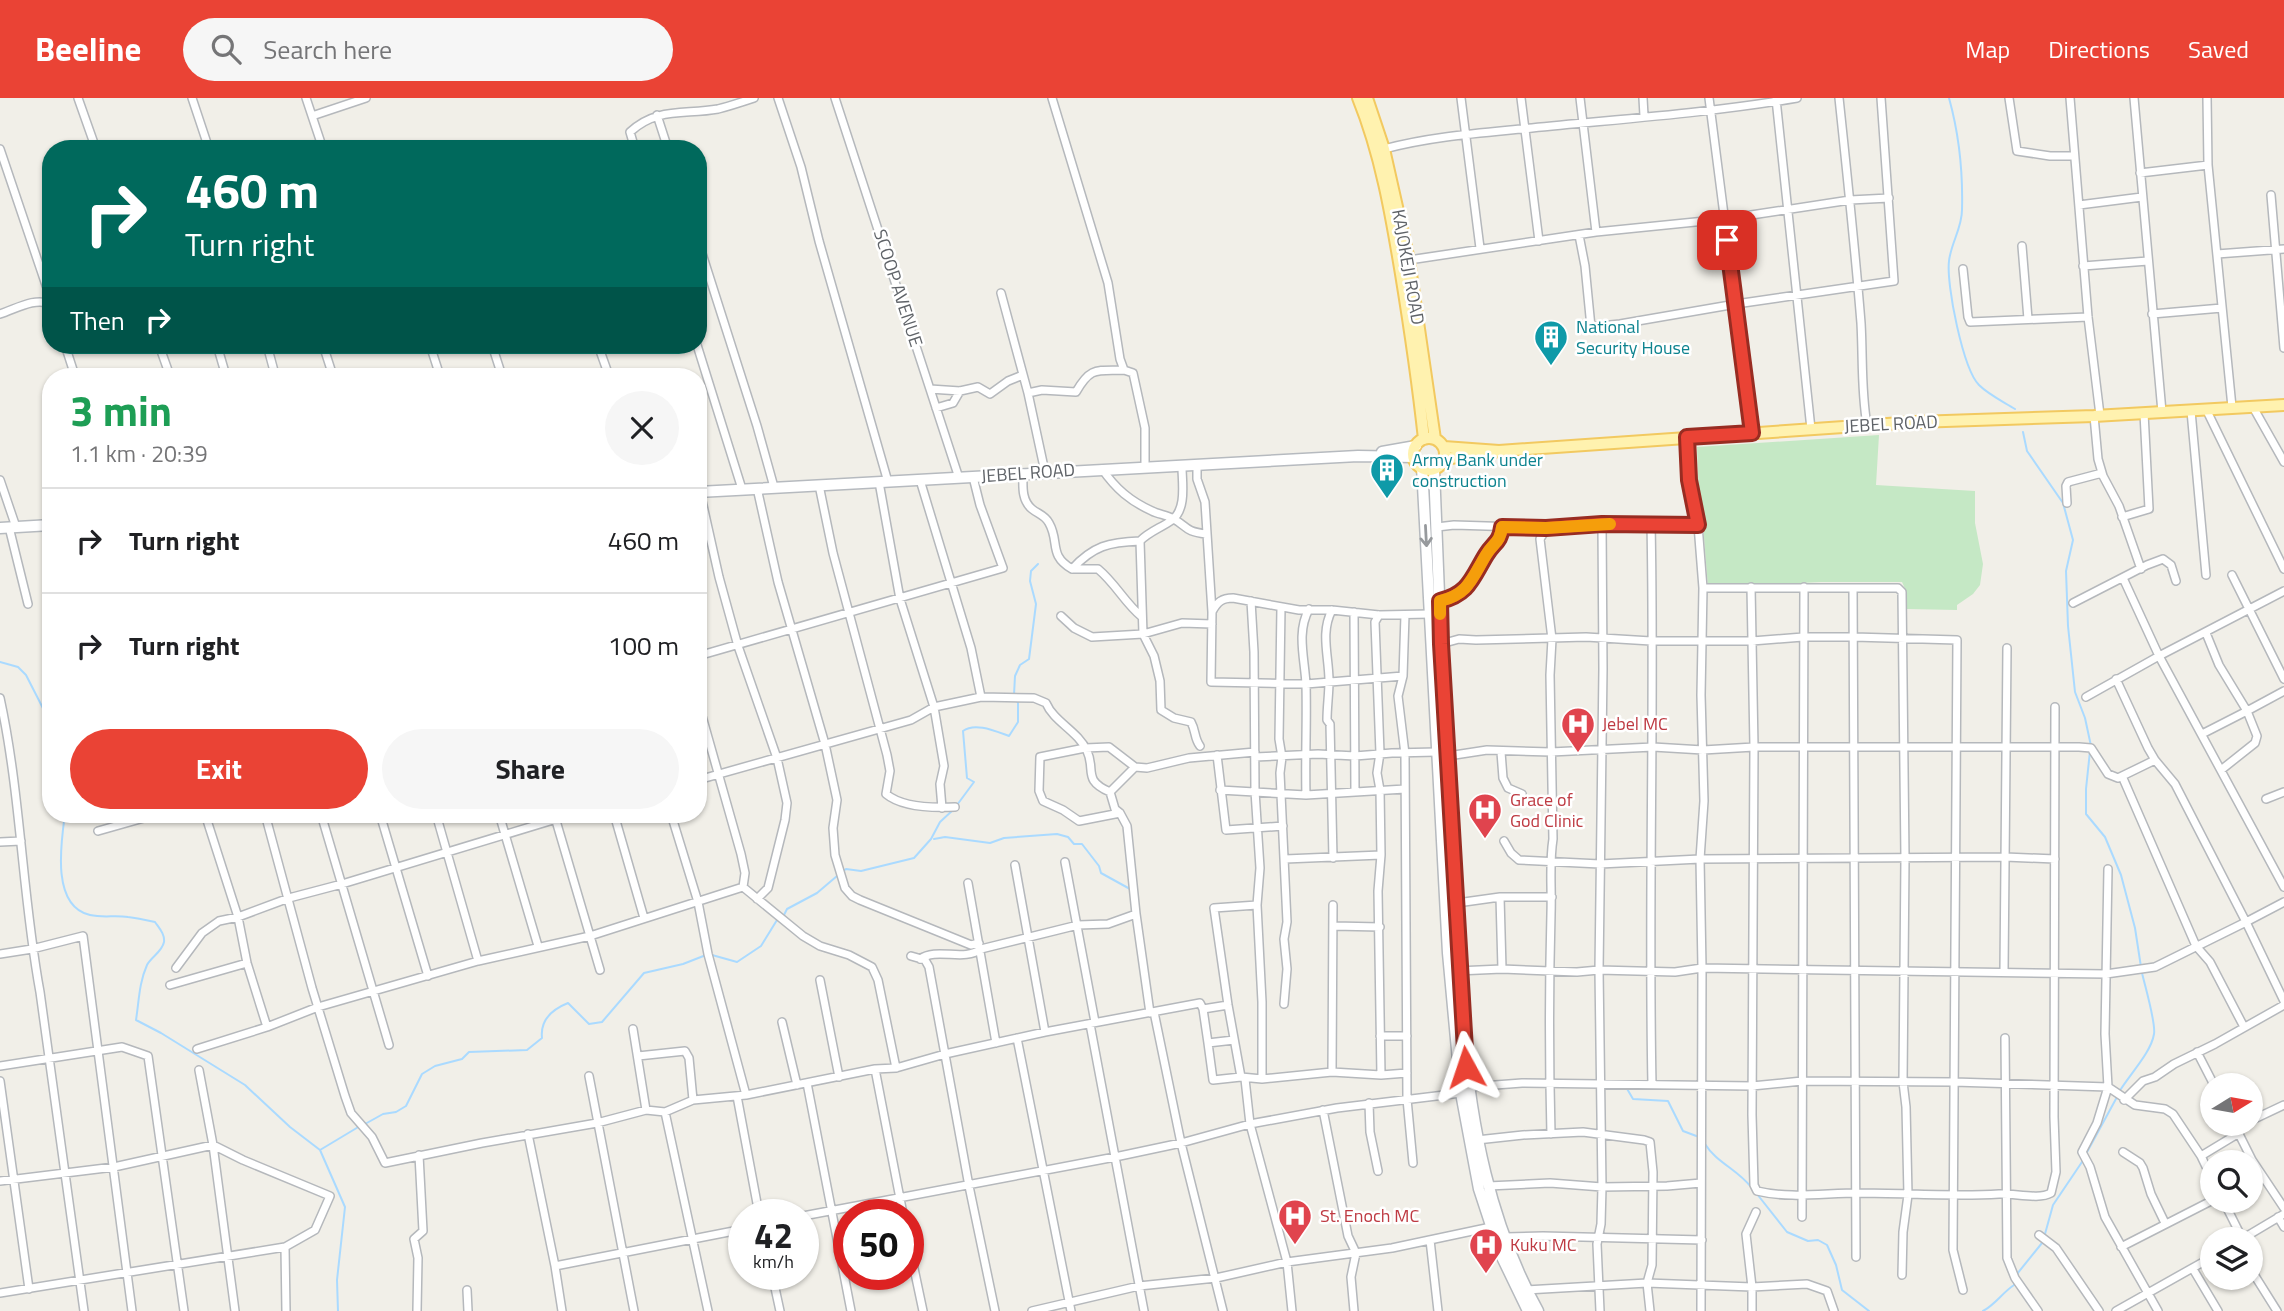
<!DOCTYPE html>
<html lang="en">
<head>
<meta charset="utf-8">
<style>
	:root { --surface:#fff; --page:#f6f6f6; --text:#202124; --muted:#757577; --line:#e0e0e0; --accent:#ea4335 }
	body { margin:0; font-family:"Titillium Web",sans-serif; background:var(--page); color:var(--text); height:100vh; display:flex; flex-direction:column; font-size:26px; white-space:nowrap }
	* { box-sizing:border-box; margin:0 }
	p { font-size:23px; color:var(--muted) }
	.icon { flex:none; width:38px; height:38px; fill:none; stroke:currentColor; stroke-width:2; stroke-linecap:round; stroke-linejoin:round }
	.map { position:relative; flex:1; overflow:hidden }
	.drawer { position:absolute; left:42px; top:270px; width:665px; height:455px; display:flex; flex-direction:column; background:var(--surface); border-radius:28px; box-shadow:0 2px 5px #0004 }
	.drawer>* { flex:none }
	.guide { position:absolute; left:42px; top:42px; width:665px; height:214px; border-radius:28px; box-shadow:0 2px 5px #0004; background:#00695c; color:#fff; overflow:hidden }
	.needle { width:46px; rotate:79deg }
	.controls { position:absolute; left:2200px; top:975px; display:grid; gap:14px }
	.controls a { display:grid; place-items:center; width:63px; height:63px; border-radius:50%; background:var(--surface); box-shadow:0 2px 5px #0004; font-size:35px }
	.speed { position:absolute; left:728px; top:1101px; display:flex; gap:14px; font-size:35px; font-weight:700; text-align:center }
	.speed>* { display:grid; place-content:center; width:91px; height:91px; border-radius:50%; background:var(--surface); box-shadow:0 2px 5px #0004; line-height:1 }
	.speed small { font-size:18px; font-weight:400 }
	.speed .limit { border:10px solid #d22; background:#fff; color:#111 }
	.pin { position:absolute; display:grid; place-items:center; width:60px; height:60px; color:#fff; margin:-30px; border-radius:14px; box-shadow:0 4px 10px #0006 }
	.me { position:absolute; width:77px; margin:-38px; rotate:355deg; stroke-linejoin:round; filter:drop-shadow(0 0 5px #0008) }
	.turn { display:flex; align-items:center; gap:24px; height:147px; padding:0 28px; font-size:32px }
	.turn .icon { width:91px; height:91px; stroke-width:2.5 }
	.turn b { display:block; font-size:49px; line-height:60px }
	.then { display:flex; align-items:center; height:66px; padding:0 28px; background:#0003; gap:14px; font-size:26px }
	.round { display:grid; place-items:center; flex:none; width:74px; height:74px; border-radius:37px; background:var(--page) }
	.head { display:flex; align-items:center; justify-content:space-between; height:119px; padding:0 28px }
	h1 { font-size:42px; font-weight:700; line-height:52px; color:#1e9e55 }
	.primary-button { display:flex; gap:14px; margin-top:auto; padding:14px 28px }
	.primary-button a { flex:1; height:80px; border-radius:42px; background:var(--accent); color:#fff; font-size:28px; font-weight:700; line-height:80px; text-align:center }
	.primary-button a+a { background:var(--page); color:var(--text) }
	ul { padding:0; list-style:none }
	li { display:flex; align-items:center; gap:21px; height:105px; padding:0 28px; border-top:2px solid var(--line) }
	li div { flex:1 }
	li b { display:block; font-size:26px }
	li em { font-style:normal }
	header { display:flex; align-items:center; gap:42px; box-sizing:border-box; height:98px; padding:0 35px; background:var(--accent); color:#fff }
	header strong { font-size:33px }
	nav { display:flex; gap:38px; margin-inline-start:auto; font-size:24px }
	.search { width:490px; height:63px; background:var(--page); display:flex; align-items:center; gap:18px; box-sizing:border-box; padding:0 24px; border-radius:38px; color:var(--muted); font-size:26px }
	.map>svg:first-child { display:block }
</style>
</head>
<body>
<header>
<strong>Beeline</strong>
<div class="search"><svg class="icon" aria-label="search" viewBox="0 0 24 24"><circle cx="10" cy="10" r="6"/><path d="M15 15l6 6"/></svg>Search here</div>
<nav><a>Map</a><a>Directions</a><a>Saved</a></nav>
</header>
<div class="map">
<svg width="2284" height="1213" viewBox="0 0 2284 1213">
	<rect width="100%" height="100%" fill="#f1efe8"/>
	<path fill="#c5e8c5" d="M1879 337 1876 387 1975 393V425L1983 466 1980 487 1973 496 1957 507V512L1907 511V495L1902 484H1821L1708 489 1701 402H1699L1697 349Z"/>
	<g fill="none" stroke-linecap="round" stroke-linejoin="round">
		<path stroke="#aadaff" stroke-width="2" d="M1949 0C1959 36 1963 74 1962 112 1962 130 1951 145 1949 163 1946 186 1963 271 1979 287 1989 297 2004 304 2015 311
			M2023 334 2027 353 2063 405 2073 442 2066 473 2068 528 2075 594 2085 620 2091 648
			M0 564 18 569 26 577 51 626
			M1014 597 1015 578 1020 567 1029 561 1036 506 1030 483 1031 473 1038 466
			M2090 653 2086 691V716L2105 739 2121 777 2135 830 2141 869
			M957 707 974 684 967 680 963 633C975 624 995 633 1009 638L1018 624V605L1016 602
			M65 716C61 745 51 808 90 817 103 820 115 817 128 819 137 820 146 822 155 824 159 830 165 836 164 844 162 854 151 859 147 867 139 885 139 903 136 922L161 935 245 987 290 1029 320 1052 345 1109 337 1182 338 1213
			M934 741 945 739 990 745 1004 740 1057 736 1068 739 1074 746H1082L1099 768 1101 775 1130 791
			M842 774 846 771 861 773 914 760 931 741 940 724 953 712
			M784 817 787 811 817 795 837 778
			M712 857 737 864 761 848 777 822
			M1597 951V977
			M1626 989 1633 1001 1668 1003 1683 1033 1699 1039
			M2119 994C2129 977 2151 955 2154 936 2156 925 2145 888 2142 875
			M365 1026 383 1016 396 1014 406 1008 422 976 435 968 462 961 469 954 527 952 542 940C540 922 553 911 568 905L589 926 602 924 644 875 683 866 706 857
			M1705 1046C1716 1064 1738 1072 1751 1089
			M320 1052 360 1028
			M2086 1056 2117 999
			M1757 1096 1787 1134 1808 1143 1818 1142 1827 1147 1836 1167 1842 1192 1869 1213
			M2045 1136 2053 1107 2084 1061
			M2017 1176 2042 1145
			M1983 1213C1996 1206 2002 1195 2014 1187V1184"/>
		<g stroke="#b5b8bc" stroke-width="10">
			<path id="street" d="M78 0 96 51
				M192 0 209 51
				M306 0 323 51
				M778 0 801 69 819 143 888 384
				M835 0 959 380
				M1052 0 1108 185 1120 261 1124 272 1133 275 1145 330V368
				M1461 0 1480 150
				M1521 0 1539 143
				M1580 0 1596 134
				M1643 0 1644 18
				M1709 0 1752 335
				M1839 0C1847 75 1855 150 1861 225 1863 260 1861 293 1867 327
				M2009 0 2017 53 2050 58H2073
				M2070 0 2088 219 2100 317
				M2134 0 2162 314
				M2207 0 2208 67 2232 309
				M1776 1 1811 331
				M657 17 668 51
				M312 18 366 0
				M0 51 51 202
				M635 51 630 34C657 9 684 17 718 11 730 8 742 4 754 0
				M1384 51C1433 38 1482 35 1532 30 1620 21 1709 15 1797 0
				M2140 75 2208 67
				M2271 97 2284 250
				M2079 107 2142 99
				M1579 137 1585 168 1591 229 1620 226 1736 206 1894 183 1881 0
				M698 143 757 328 774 389
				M2022 148 2028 221
				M2217 156 2284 151
				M1409 162 1596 134 1725 121 1850 102 1889 100
				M2083 168 2148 163
				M1963 171 1968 219 1970 224 2088 219
				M1001 195 1028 295 1045 374
				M0 216C16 211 34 199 51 206
				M2152 216 2222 210
				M65 247 75 278
				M159 247 170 278
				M217 247 226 278
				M323 247 333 278
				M430 247 440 278
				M492 247 502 278
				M598 247 609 278
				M697 247 742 391
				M253 278 274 273 267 247
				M930 291 960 293 978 289 990 296 1008 283 1023 277
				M1028 295 1042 292 1076 294C1091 268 1097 273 1124 272
				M2253 309 2284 364
				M936 310 953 305 960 293
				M2206 311 2284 471
				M2191 313 2206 477
				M2094 318 2098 361 2103 378 2119 408 2141 471
				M1687 339 1689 382 1698 427 1703 490 1701 597 1704 703 1700 761 1702 870 1701 1213
				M1197 368V381L1205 404 1212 514
				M1182 369C1182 384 1187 411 1172 422 1161 430 1150 433 1140 443L1143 536 1154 558 1160 583 1161 612 1174 620 1191 624C1196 633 1194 640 1200 648
				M1102 371C1116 391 1130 403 1152 413 1158 416 1166 417 1172 420 1189 429 1183 433 1206 436
				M1023 375C1023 387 1021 402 1032 411 1038 416 1045 417 1049 425 1060 444 1048 457 1072 471H1098C1116 486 1124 504 1142 519
				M0 382 16 429
				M879 384 900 501 934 609 944 668 940 686 942 710
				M819 387 833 455 887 657 890 673 886 696C903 710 935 710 955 709
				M757 390 778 484 825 646 837 702 833 730 835 757 845 790 852 798 860 802 971 847 979 845
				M700 394 719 479 738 548 777 660 787 705 785 722 768 790 757 801
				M2067 405 2066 388 2068 384 2102 375
				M2122 419 2149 411 2144 315
				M1651 426C1655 613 1648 799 1652 986
				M9 429 28 506
				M1437 429 1454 427 1547 430 1602 426 1698 427
				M1547 430 1540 441 1552 541 1550 577 1553 741C1549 766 1552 790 1551 816 1549 889 1549 962 1551 1036
				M1072 471C1093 448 1109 444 1140 443
				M2232 477 2284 581
				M1751 489 1754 649 1752 1017 1754 1087 1757 1093C1790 1101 1825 1095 1859 1095 1906 1095 1952 1099 1999 1096 2014 1095 2039 1102 2051 1095L2056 1074 2054 1019 2055 609
				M1703 490H1898L1902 494 1905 760 1903 984 1906 1009 1908 1097 1903 1134 1902 1177
				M1853 490 1856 1159
				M2284 493 2159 558 2284 789
				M1251 503 1254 554 1255 693 1260 770 1257 807 1262 904V981
				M1440 503C1469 496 1472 480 1486 457 1494 445 1500 445 1502 429
				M2073 505 2147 467 2163 461 2171 467 2176 483
				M1281 509 1279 641 1282 659 1280 675 1287 824 1284 841 1287 871 1284 906
				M1332 512C1320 535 1329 558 1329 583 1329 596 1327 609 1327 622L1330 626 1333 760
				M1354 514 1355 694
				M1379 517 1375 524 1380 655 1377 675 1380 692 1381 757 1378 793 1381 977
				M1405 517 1403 578 1398 598 1405 656 1407 1001 1413 1065
				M1061 518 1074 530 1092 539 1143 536 1182 525 1212 526
				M2206 535 2219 567 2247 613 2284 593
				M1441 546 1459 541 1476 542 1586 539 1651 543H1752L1803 539H1854L1957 542 1953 1152 1963 1192
				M698 558 1003 470 980 407 973 379
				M1403 578 1306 586 1211 584 1212 514C1217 504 1222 500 1233 500L1299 512H1332L1379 517 1430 516
				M2116 581 2148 650 2155 662 2175 686 2246 824 2284 804
				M981 599 1034 600 1046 605C1054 624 1078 633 1087 653 1096 672 1082 682 1110 694
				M2086 599 2159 558 2123 480
				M0 600C21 697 22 797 40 894L84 1213
				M2202 636 2247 613 2257 638 2255 645 2221 672
				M1501 654 1503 680 1508 690 1522 696
				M1217 657 1226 732 1283 728
				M1448 658 1487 652 1551 654 1653 649 1703 652 1754 649H2079L2091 650 2108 676 2118 680 2155 662
				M1255 659 1318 656 1355 658 1392 655 1437 654
				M1135 669 1110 694 1115 711 1120 715 1127 728 1136 816
				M2122 678 2196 848 2210 864 2244 929
				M698 682 911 622 934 609 981 599 971 550 920 382
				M1220 692 1306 697 1405 691
				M1306 697C1305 660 1307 623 1306 587 1305 561 1296 535 1309 511
				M2266 701 2284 694
				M1120 715 1079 723 1063 712 1043 703 1039 693 1040 659 1085 650 1109 649 1135 669 1147 670 1189 660 1255 654
				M205 716 238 819 247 865 267 929 318 909 478 863 590 838 743 789 745 775 741 756 698 604
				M265 716 312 890 345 998 351 1015 372 1039 385 1065 482 1045 597 1025 646 1012 665 1014 693 1002 746 997 875 971 896 970 945 956 1045 934 1200 905 1203 911 1228 907
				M321 716 389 947
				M380 716 428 878
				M436 716 478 863
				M499 716 538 848
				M554 716 600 872
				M614 716 644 820
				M671 716 698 804 708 856 746 997
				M98 733 158 716
				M1504 743 1511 755 1519 762 1600 766 1700 761 2005 759 2055 761
				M0 744 21 743
				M1285 761 1381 757
				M1065 764 1095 924
				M1015 767 1045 934
				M2108 771 2105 936 2108 989 2097 1025 2082 1054 2090 1069 2105 1119 2158 1213
				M968 785 996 945
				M743 789 803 838 820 848 849 857 872 869 878 882 896 970
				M1500 799 1502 871
				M1457 805 1500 799H1552
				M1334 828 1380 829
				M0 856 32 851 83 838 132 1213
				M911 858 925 862 929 869 969 1088 995 1213
				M920 861C937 849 964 864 981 851L1078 827 1108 826 1136 816 1150 915
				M176 870 202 835 219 823 238 819 289 800 342 786 573 716
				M1457 873 1502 871 1577 874 1599 872 1675 874 1702 870 2106 876 2155 869 2246 824 2284 903
				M2004 873 2007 550
				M820 882 839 979
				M170 887 247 865
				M1203 911 1208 945 1234 942
				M1154 914 1181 1045 1223 1213
				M782 924 797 987
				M1090 926 1144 1213
				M633 931 646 1012
				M1380 938H1407
				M1017 940 1071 1213
				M2005 940 2007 1160 2015 1180 2038 1213
				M1208 945 1213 982 1241 979 1262 981 1332 974 1381 977 1407 975
				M197 951 267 929
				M2197 954 2214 987
				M638 958 685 953 689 960 693 1002
				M0 968 122 949 148 958 184 1213
				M875 971 903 1116
				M199 972 213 1047 235 1213
				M1332 974 1333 807
				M589 978 634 1213
				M1241 979 1228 907 1214 810 1257 807
				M1245 981 1250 1026 1287 1164 1292 1213
				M0 983 29 1191
				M807 985 851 1213
				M1469 989 1522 985 1752 988 1802 983 1954 984 2108 989 2135 1007 2165 1011 2173 1016 2201 1058 2212 1081
				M737 998 759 1116
				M2124 1002 2143 983 2155 979 2174 966 2215 946 2284 907
				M1369 1005 1370 1034 1378 1073
				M1323 1012 1348 1138 1356 1155 1351 1179 1354 1213
				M665 1014 708 1213
				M2250 1023 2284 1007
				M2234 1026 2252 1062 2284 1110
				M528 1036 555 1168 744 1131
				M1477 1042 1523 1037 1583 1034 1644 1042 1650 1044 1653 1074 1652 1167 1647 1185 1650 1213
				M2123 1054 2140 1065 2143 1070 2151 1096 2165 1125
				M2201 1058 2239 1035
				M0 1083 114 1069 213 1047 243 1062 330 1098 315 1132 285 1149 0 1195
				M1488 1088 1550 1085 1602 1089 1667 1088 1701 1085
				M2223 1102 2242 1140
				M803 1118 1115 1059 1181 1045 1250 1026 1337 1010 1461 995
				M1802 1119 1804 489
				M2278 1119 2284 1129
				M2039 1137 2056 1150 2099 1213
				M1506 1139 1543 1138 1702 1142
				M2242 1141 2284 1116
				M908 1142 923 1213
				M1430 1142 1438 1213
				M285 1149 286 1213
				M2121 1149 2213 1102
				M555 1168 562 1213
				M2250 1170 2277 1213
				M2193 1171 2218 1213
				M772 1176 780 1213
				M467 1192 468 1213
				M1526 1192 1647 1185 1752 1189 1807 1186 1827 1193 1834 1213
				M417 1213 418 1160 414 1141 423 1133 419 1057
				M1032 1213 1139 1188 1216 1180 1287 1164 1392 1150 1491 1129
				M1600 1213 1597 1146 1601 1126 1602 1089 1599 872 1603 571 1602 426
				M1752 1213V1189L1746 1136 1756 1114
				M2116 1213 2212 1159"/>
		</g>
		<g stroke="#b6babf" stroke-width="13">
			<path id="secondary" d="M1382 354 1416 348
				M1422 369 1448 855 1461 995 1479 1091 1500 1155 1528 1213
				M1434 371 1441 546 1463 930C1471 1028 1490 1126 1538 1213
				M698 394 1358 358 1414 359
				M0 430 51 427"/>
		</g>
		<g stroke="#f2c960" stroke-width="14">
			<path id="primary" d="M1358 0C1381 57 1391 116 1401 176 1410 231 1418 286 1424 341
				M1367 0 1384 51 1409 162 1435 341
				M1413 356a16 16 0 1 1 32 0a16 16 0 1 1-32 0Z
				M1444 349 1499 353 1444 361
				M1499 353 1916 324 2094 318 2284 307"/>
		</g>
		<use href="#street" stroke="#fff" stroke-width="7"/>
		<use href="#secondary" stroke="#fff" stroke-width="10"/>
		<use href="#primary" stroke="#fff2af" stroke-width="10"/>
	</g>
	<defs><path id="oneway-shaft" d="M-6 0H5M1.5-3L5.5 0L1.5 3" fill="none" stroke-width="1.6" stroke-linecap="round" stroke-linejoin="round" transform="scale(1.75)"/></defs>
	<use stroke="#979a9d" href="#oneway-shaft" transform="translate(1426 438) rotate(87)"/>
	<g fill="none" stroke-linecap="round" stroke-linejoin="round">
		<g stroke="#982c22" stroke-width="18">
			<path id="route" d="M1466 969 1441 546 1440 503C1469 496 1472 480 1486 457 1494 444 1500 445 1502 429L1546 430 1602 426 1698 427 1689 382 1687 339 1752 335 1727 142"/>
		</g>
		<use href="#route" stroke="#ea4335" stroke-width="12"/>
		<path stroke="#f59e0b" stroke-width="12" d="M1440 516V503C1469 496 1472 480 1486 457 1494 444 1500 445 1502 429L1546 430 1610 426"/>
	</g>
	<defs>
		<g id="building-pin" transform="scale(1.75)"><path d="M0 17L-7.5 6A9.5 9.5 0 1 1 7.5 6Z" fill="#0f9aa8" stroke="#fff"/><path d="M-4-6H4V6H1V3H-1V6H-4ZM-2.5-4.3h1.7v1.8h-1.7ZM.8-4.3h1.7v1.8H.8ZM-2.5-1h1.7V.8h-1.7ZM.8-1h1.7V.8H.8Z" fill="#fff"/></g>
		<g id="hospital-pin" transform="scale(1.75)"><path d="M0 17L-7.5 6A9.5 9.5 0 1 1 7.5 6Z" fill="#e0444e" stroke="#fff"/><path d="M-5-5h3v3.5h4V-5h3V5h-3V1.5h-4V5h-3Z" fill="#fff"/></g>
	</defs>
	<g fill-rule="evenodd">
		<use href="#building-pin" x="1551" y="239"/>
		<use href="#building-pin" x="1387" y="372"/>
		<use href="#hospital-pin" x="1578" y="626"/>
		<use href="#hospital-pin" x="1485" y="712"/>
		<use href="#hospital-pin" x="1295" y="1118"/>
		<use href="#hospital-pin" x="1486" y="1147"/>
	</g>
	<g text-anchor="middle" stroke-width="5" stroke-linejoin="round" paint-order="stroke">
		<g font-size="18" fill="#5f6368" stroke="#fff">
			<text transform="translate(1408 169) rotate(80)" y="6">KAJOKEJI ROAD</text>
			<text transform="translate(898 190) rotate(72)" y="6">SCOOP AVENUE</text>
			<text transform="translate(1891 326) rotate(-3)" y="6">JEBEL ROAD</text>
			<text transform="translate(1028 375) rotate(-4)" y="6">JEBEL ROAD</text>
		</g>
		<g font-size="18" fill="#0d838f" stroke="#fff" text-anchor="start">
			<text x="1576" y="235">National<tspan x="1576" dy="21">Security House</tspan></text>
			<text x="1412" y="368">Army Bank under<tspan x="1412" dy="21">construction</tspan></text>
		</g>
		<g font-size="18" fill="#be3a42" stroke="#fff" text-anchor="start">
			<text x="1602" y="632">Jebel MC</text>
			<text x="1510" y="708">Grace of<tspan x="1510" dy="21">God Clinic</tspan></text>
			<text x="1320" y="1124">St. Enoch MC</text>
			<text x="1510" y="1153">Kuku MC</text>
		</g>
	</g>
</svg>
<div class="controls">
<a><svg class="needle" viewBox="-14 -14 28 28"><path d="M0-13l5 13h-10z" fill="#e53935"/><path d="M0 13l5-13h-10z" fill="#757577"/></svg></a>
<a><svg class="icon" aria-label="search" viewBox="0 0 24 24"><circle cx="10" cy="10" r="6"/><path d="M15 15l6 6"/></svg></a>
<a><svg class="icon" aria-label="layers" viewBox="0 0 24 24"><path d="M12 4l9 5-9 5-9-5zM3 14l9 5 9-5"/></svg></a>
</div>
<div class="speed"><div>42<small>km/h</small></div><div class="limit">50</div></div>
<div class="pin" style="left:1727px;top:142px;background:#d93025"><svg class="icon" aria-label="arrive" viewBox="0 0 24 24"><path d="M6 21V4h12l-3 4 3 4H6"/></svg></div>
<svg class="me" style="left:1466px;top:969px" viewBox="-20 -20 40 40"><path d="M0-17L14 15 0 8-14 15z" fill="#ea4335" stroke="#fff" stroke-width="4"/></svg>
<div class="guide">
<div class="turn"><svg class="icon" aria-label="right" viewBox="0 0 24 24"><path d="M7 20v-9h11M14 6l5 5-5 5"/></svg><div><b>460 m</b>Turn right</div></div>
<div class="then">Then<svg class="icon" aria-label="right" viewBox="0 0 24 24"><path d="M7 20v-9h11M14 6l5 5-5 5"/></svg></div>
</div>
<section class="drawer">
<div class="head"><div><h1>3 min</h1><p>1.1 km · 20:39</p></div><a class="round"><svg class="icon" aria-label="close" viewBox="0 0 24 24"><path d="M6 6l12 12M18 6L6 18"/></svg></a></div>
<ul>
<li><svg class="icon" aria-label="right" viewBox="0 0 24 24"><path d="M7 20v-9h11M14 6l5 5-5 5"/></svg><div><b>Turn right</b></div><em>460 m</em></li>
<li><svg class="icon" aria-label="right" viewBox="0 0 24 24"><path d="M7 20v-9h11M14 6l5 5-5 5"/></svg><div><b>Turn right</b></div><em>100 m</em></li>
</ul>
<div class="primary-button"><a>Exit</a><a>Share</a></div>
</section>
</div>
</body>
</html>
